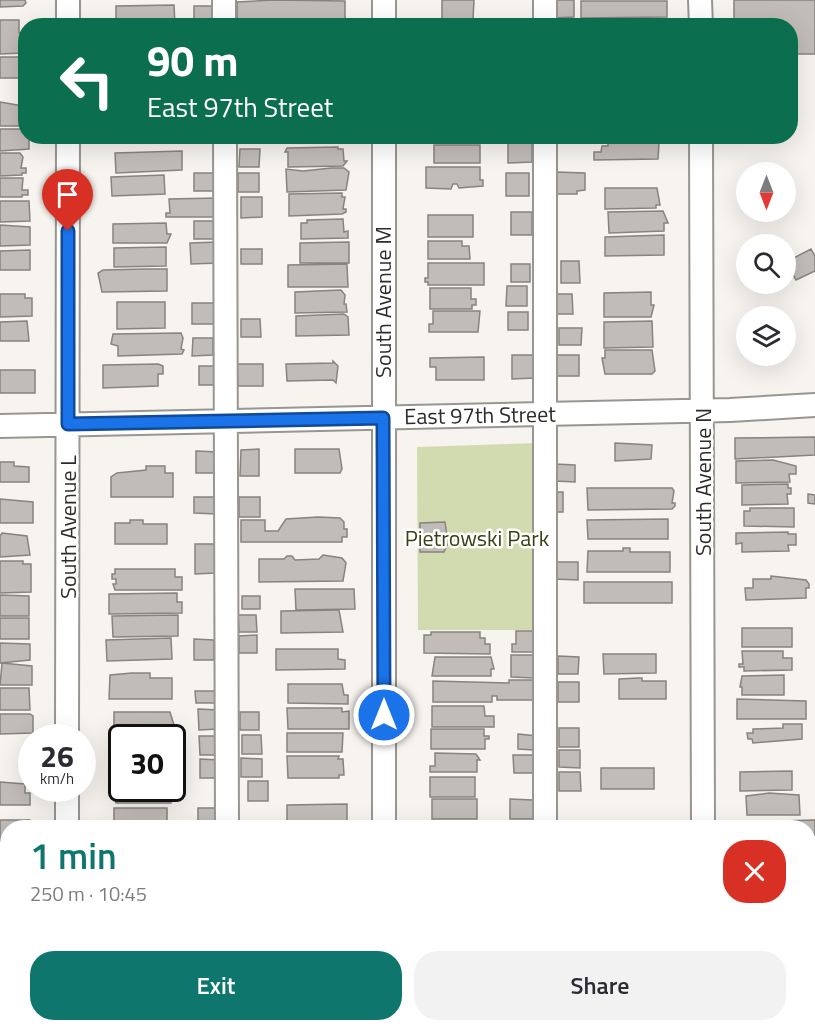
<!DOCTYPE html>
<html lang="en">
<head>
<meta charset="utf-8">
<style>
	:root { --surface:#fff; --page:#f2f2f3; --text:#2b2b33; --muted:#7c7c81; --accent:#0f766e }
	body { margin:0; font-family:"Titillium Web",sans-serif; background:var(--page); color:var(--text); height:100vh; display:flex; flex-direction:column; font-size:22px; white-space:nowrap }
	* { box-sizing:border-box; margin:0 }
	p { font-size:20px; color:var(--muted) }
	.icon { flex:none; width:33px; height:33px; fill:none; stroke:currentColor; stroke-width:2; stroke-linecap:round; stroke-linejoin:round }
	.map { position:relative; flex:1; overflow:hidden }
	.details { position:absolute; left:0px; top:820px; width:816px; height:212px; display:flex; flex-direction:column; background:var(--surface); border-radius:24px 24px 0 0; box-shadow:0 6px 24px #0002 }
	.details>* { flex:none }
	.top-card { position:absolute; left:18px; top:18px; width:780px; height:126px; border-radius:24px; box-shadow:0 6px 24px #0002; background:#0b6e4f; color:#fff; overflow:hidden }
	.needle { width:39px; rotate:180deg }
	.buttons { position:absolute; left:736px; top:162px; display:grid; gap:12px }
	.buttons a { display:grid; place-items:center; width:60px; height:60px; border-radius:50%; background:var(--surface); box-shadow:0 6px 24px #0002; font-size:30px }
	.speed { position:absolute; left:18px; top:724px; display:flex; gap:12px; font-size:30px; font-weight:700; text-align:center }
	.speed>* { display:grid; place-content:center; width:78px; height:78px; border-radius:50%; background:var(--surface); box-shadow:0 6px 24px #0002; line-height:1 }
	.speed small { font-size:15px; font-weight:400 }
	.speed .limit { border:3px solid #111; border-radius:9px; background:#fff; color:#111 }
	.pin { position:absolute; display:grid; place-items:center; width:51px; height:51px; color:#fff; margin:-62px -26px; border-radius:50% 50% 50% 0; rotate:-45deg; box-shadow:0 0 6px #0007 }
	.pin .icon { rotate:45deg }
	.me { position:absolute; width:66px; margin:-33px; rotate:0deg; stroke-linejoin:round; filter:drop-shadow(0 0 4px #0008) }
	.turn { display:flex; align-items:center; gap:21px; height:126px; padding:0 30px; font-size:27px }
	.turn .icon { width:78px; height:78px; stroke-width:2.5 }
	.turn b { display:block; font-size:42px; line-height:51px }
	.round { display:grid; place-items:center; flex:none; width:63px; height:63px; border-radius:24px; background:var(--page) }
	.headline { display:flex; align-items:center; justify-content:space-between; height:102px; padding:0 30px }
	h1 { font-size:36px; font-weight:600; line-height:45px; color:var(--accent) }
	.action { display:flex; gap:12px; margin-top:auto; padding:12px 30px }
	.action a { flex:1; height:69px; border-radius:24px; background:var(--accent); color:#fff; font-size:24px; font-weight:600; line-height:69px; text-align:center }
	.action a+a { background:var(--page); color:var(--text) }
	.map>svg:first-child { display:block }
</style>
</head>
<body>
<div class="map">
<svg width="815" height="1031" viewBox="0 0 815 1031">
	<rect width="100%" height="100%" fill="#f7f3ee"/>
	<path fill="#d2dbaf" d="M537 443 538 630H418L417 447Z"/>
	<path fill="#c1bcb8" stroke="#88837f" stroke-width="1.5" d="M0 0H25L26 3 23 6 0 7Z
		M274 0 345 1V22L237 23V2Z
		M442 0H474L473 19H442Z
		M552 0H574V17L552 18Z
		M734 0H815V54H790V26H734Z
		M581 1H667V17L581 18Z
		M174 5 175 25 116 26V6Z
		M194 6H216V24H194Z
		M609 19H658V26H610Z
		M0 20H19V33H26L23 53 0 54Z
		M554 20 577 21V26H554Z
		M0 57H24L26 78H0Z
		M0 102 23 106 26 109V126H0Z
		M0 129H22V132H26V136H29V149L0 151Z
		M236 136H255V143H236Z
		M290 136H343V142L290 143Z
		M656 139V143H659L658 159 594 160V152H601L602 146H608V140Z
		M508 142H532V162L508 163Z
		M434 145H480V163H434Z
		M338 147V149H343L344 161H347L343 166 288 167V152H285L287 148Z
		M240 149H260L259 167H239Z
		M182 151V170L116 173 115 153Z
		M0 153H20L23 157 21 168H26V173H22V175L0 176Z
		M426 167H480V180H483V186L459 188 457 184H453L451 189 426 188Z
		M331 168H344L349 172 346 190 287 192 286 169 303 171Z
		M556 172 585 173V190L577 191V194H556Z
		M194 173H214V191H194Z
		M238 173H259V192H238Z
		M506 173H529V196H506Z
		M164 175 165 194 112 196 111 177Z
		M0 178H23L22 190H28V195H22V197H0Z
		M786 184 794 197 786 201Z
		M605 188H657L660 205H656V208L605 209Z
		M342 193V197H345L343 209H346V212L342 214 289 216V194Z
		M241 197H262V217L241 218Z
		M217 198 221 217H166V213H170L169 199Z
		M0 201H29L30 221 0 222Z
		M663 211 668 223H664V231L609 233 608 212Z
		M511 212H532V235H511Z
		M428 215H473V237H428Z
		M343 219 344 232 348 231V238L301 239V223H307V220Z
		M194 221H214V239H194Z
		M166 223 167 234H171L167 243H113V224Z
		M0 225 30 227V245L0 246Z
		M664 235V255L605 256V237Z
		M428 241H462V246H469L470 259H428Z
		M219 242V263L191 264 190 243Z
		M349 242V263H300V243Z
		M166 247V266L114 267V248Z
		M241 249H262V264H241Z
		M811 249 815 256V271L796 280 786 262Z
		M30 250V270H0V251Z
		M561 261H579L580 283H561Z
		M428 263H484V285H428V282H425V278H428Z
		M347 264 348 287H288V265Z
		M511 264H530V282H511Z
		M144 269H167V291L102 292 98 273 103 270Z
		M507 286H527V306H506Z
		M430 288H471V299H476V305H472V309H430Z
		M341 290 345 295 344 304H346L347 312 295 313V292Z
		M651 292V305H654L651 317H604V293Z
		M0 294H25V298H32V316L0 317Z
		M552 294H572L573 314H552Z
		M117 302H165V328L117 329Z
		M192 303H216L217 324H192Z
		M433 311H480L478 332H429V324H433Z
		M508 312H528V330H508Z
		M344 314 348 317 349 335 296 336V316Z
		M241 319H260L261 337H241Z
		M27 321 29 341H0V322Z
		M652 321 653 347 604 348V322Z
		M559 328H582L581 345H559Z
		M181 333 183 338 181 349 184 350 182 354 118 356V346L111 344 113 334Z
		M193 338H213V355L192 356Z
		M605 350H652L655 371 652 374H605L602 358H605Z
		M512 355H534V378L512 379Z
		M556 355H579V376H557Z
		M484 357V380H436V367H430V358Z
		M333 361 338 366 336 383 333 380 287 381 286 364 333 363Z
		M158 364 163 366V374H158V386L103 388V365Z
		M237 364H263V386H238Z
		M199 366H218V385H199Z
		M0 370H35V393H0Z
		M815 437V455L735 459V438Z
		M615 443 652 445 651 459 615 461Z
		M259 449V476H240L241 450Z
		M295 449H339L342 469 340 473H295Z
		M196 451 218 452V473H196Z
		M773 460 796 466V474H789L790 482 736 483V461Z
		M0 462H14V466L29 467V482H0Z
		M555 464 575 465V482L555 481Z
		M146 466H165V473H173V497H111V477L117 473 146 470Z
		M788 484V488H791V494H787L788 504 742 505V485Z
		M587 488H672L674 491 672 503H675V506L672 509 588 510Z
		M552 492H563V512H552Z
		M808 494 815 495V504L808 503Z
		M194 497H216V514L194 513Z
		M239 497H260V517H239Z
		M0 499 33 502V523H0Z
		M750 508H794V527L744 526V511H750Z
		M318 517 340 518 344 522V529H347V537H342V542H241V520H265V531H278L286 519Z
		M668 519V539H588L587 520Z
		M130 520H143V524H167V544H115V523H130Z
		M445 522 448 543 444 552H420V523Z
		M788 532V534H796V545H788L789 551 742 552V543L736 544V533Z
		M2 533 27 536 30 555 0 557V536Z
		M195 544H216L215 573 195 574Z
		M623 548H630V552H670V572H587L588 551H623Z
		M323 555 342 558 346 563 343 581 259 582V559H284L287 556H292L295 560 319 559Z
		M0 561H23V564H31V592L0 593Z
		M554 562H578V580L554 579Z
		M115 569H175V577H182V590H115L113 584H116V579H112V574H115Z
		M771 576 806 580 809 584V588H806V598L746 600 745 588H753V579H771Z
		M584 582H672V603H584Z
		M295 589H354L355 609 296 610Z
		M177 593V602H182V613L109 614V594Z
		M0 595 29 596V616H0Z
		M242 596H260V609H242Z
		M339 610 343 632 281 633V611Z
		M178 615V636L113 637 112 616Z
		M238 615H256L257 632H239Z
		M0 618H29V639H0Z
		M742 628H792V647H742Z
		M516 631H537V652H512V644H516Z
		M431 632H480V638H485V644H490V654L424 653V635H431Z
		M257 635V653H239V636Z
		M171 638 172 659 107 661 106 640Z
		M194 639 214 640V660H194Z
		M0 643 30 644V660L0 663Z
		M276 649H338V659L345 660V669L276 670Z
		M742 651H783V658H792V670L744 671V667H739V664H743Z
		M603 654H656V673L604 674Z
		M511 655H534V678L511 677Z
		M558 656 579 657 578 674H558Z
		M435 657H491L494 669H491V676H432Z
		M2 663 32 666V685H0Z
		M132 673H150V678H172V699H109L110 675Z
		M784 675V695H742V687H740L742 676Z
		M638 678H642V681H666V699H619V679Z
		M509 680H534V700H497V696H492V702H433V681L509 683Z
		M558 682H579V702H558Z
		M288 684H342L344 695H348V704L288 703Z
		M0 688H29L30 710H0Z
		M195 691H215V703H196Z
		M737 699 806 701V719H737Z
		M432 706H484L485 716H494V727H432Z
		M287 708H342V712L349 711V729H288Z
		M198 709 219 710 218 729 199 730Z
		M114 712H170L174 725H171V730H114Z
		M240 712H259V730H240Z
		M0 714H30L33 716V733L0 734Z
		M783 724H802V739L753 743 752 739H748L747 733H753V729L783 728Z
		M559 728H579V747H559Z
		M431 729H484V736H489V739H485V749H431Z
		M287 733H343L342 752H287Z
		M111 734 166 735V738H122V757H111Z
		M518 734 537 736 534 750 518 749Z
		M242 735H261L262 754H242Z
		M199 736H218V755H200Z
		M559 750H580V768L559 767Z
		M435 753 476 754 480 760H477V772H430V766H435Z
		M513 755H533V773H514Z
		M287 756H339L338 759H343L344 775H339V778H288Z
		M241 758 262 759V777H241Z
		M200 759 219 760V778H200Z
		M122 760V780H110V761Z
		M601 768H654V789H601Z
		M792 771V790L740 791V772Z
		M559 772H580L581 791H559Z
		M430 777H475V797H430Z
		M248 781H268V801H248Z
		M0 782 25 784V793H30V805H0Z
		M115 783H122V789H171V803H116L113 793Z
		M769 793 799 795 800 815H747L746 796Z
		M432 799H477V819H432Z
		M510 799 533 800V819H510Z
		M347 804V824L287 825V805Z
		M114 808H167V826L114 828Z
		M198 808H219V826H198Z
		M0 820H30V828H8V841H0Z
		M815 820V836H808V828H739L738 822Z
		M560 822 587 823V828H560Z
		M435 823H464L482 828H430V825Z
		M514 825H533V828H514Z
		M0 855H8V877H0Z
		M808 889H815V910H808Z
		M0 905H8V926H0Z
		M808 913H815V935H808Z
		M0 929H8V948H0Z
		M0 954H8V975H0Z
		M0 1001H8V1023H0Z"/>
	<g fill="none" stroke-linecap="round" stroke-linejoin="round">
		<g stroke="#999591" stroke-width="26">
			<path id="minor" d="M68 0V26
				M224 0V26
				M545 0V26
				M700 0 701 26
				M384 26V0
				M225 136 227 828
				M384 136V828
				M701 136 703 828
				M0 426 730 410 815 405
				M67 738 68 136
				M67 828V789
				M545 828V136
				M227 1024V1031
				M385 1024V1031
				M544 1024V1031
				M703 1024V1031
				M67 1031V1024"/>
		</g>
		<use href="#minor" stroke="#fff" stroke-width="22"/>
	</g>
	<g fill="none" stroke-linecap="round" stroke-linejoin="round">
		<g stroke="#114b97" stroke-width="15">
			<path id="route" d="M68 231V424L383 418 384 715"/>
		</g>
		<use href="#route" stroke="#1a73e8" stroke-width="10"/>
	</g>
	<g text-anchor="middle" stroke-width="5" stroke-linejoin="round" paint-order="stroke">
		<g font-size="22" fill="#2d2c2a" stroke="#fff">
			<text transform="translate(383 302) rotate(-90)" y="8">South Avenue M</text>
			<text transform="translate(480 415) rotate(-1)" y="8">East 97th Street</text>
			<text transform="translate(703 482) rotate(-90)" y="8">South Avenue N</text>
			<text transform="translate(68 527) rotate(-90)" y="8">South Avenue L</text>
		</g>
		<g font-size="22" fill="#394011" stroke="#fff">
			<text x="477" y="546">Pietrowski Park</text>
		</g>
	</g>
</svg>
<div class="buttons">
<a><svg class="needle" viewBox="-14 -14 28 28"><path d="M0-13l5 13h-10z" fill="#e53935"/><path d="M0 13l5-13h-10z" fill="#7c7c81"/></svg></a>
<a><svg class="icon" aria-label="search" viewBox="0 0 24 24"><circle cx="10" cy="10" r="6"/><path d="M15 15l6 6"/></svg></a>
<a><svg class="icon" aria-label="layers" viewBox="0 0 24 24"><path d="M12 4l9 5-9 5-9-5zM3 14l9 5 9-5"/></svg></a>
</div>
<div class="speed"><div>26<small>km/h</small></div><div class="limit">30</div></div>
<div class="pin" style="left:68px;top:231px;background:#d93025"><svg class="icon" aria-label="arrive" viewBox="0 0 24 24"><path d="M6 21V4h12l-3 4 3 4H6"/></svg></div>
<svg class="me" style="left:384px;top:715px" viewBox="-20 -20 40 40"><circle r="17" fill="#1a73e8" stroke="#fff" stroke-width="3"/><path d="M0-11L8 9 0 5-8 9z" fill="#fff"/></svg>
<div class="top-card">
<div class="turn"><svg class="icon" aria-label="left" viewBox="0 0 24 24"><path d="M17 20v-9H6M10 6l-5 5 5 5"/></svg><div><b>90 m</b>East 97th Street</div></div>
</div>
<section class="details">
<div class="headline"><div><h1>1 min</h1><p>250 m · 10:45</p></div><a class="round" style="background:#d93025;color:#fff"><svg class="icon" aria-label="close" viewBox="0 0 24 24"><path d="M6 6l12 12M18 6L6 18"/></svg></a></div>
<div class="action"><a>Exit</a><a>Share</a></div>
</section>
</div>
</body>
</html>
